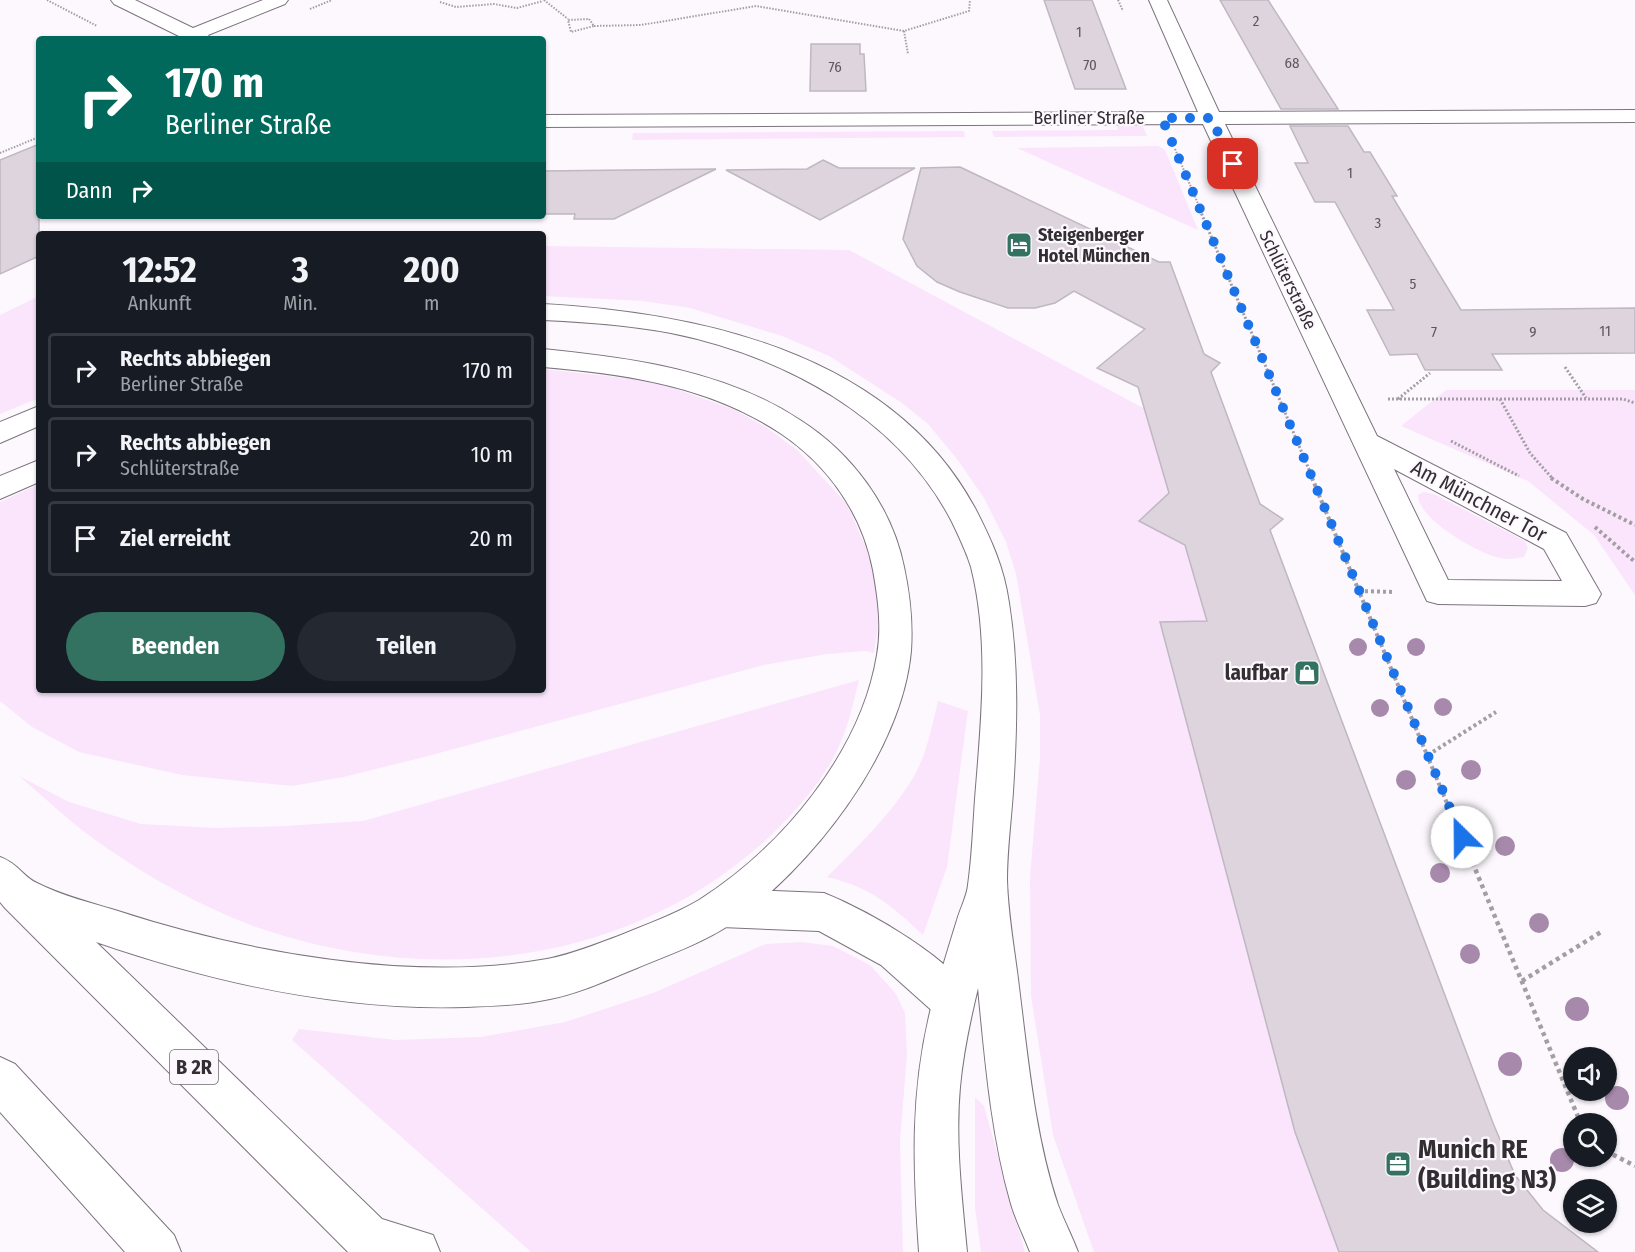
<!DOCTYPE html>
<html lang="de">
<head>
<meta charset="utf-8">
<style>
	:root { --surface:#171b24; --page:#242831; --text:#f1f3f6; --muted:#9ea1a6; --line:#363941; --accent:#337260 }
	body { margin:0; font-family:"Fira Sans Condensed",sans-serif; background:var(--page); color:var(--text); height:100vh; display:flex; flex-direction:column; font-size:22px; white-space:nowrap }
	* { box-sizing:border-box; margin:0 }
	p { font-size:20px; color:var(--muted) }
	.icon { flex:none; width:33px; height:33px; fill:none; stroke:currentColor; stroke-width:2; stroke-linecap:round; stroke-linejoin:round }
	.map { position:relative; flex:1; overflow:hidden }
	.side { position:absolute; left:36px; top:231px; width:510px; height:462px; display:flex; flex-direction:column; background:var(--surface); border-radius:6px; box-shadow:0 2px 4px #0004 }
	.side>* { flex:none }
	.guide { position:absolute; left:36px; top:36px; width:510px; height:183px; border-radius:6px; box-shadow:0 2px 4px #0004; background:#00695c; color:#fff; overflow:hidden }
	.fabs { position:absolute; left:1563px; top:1047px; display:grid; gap:12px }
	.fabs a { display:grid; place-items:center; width:54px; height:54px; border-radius:50%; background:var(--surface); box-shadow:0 2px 4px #0004; font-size:30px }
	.pin { position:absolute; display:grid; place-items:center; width:51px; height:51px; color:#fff; margin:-26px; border-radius:12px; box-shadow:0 3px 9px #0006 }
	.me { position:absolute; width:66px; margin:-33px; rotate:337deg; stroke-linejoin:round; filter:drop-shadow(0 0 4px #0008) }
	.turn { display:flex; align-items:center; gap:21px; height:126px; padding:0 30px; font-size:27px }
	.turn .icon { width:78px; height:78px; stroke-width:2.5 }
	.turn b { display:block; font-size:42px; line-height:51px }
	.then { display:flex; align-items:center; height:57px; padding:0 30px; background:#0003; gap:12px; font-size:22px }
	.eta { display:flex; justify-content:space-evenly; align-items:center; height:102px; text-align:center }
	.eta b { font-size:36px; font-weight:700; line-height:42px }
	.primary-button { display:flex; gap:12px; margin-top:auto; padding:12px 30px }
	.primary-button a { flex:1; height:69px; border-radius:36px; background:var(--accent); color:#fff; font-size:24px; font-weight:700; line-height:69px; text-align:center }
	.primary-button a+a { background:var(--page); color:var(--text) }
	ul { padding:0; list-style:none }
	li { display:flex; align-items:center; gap:18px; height:75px; margin:0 12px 9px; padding:0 18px; border:3px solid var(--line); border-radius:6px }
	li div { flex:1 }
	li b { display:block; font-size:22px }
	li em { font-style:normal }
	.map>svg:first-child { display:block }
</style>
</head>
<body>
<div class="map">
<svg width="1635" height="1252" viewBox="0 0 1635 1252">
	<rect width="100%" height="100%" fill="#fdf8fe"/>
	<path fill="#fae5fc" d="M1142 124 1147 136 994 137 992 131 1118 130 1117 125Z
		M964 131 965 137 632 140 633 133Z
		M1158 146 1165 150 1198 230 1017 148Z
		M543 246 849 250 1145 409 1169 493 1139 521 1185 545 1207 621 1295 1132 1339 1252H1094L1053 1135 1031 996 1030 877 1040 758V715L1016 574 1006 542 984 498 957 459 928 424 902 403 829 356 782 336 690 308 643 301 543 296Z
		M39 296V398L0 414V315Z
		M543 369 653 381 733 409 766 427 797 450 847 504 866 548 878 581 880 615 874 653 866 651 827 654 764 665 428 756 344 777 292 786 182 775 79 752 32 727 0 701V502L39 484V690H543Z
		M1446 390H1635V595L1594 535 1528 481 1401 426Z
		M1423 492 1434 494 1525 541 1528 548 1524 557C1515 559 1506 560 1496 557 1476 552 1417 518 1418 495Z
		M859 680C854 699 850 720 842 739 828 776 795 813 766 840 628 966 431 987 259 928 204 908 149 878 101 844 72 824 46 799 19 776L69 802 141 824 216 828 284 826 363 821Z
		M938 701 968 711 947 867 923 935C891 905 870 887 827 877 858 846 892 814 914 776 927 754 932 725 938 701Z
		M801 942 833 946 870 965 896 994 905 1013 907 1055 900 1141 903 1252H531L292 1040 299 1029 396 1040 481 1037 565 1022 653 993 766 944Z
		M975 1097 984 1106 1025 1252H981L975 1208Z"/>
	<path fill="#ddd4de" stroke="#bfb7c1" stroke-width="1.5" d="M1044 0H1092L1126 89H1075Z
		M1220 0H1268L1338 109H1281Z
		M811 44H860V54H864L866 91H810Z
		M1290 126H1348L1364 152H1370L1397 196H1392L1461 310 1635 308V353L1492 354 1502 370H1425L1417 354 1390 355 1367 310H1394L1335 202H1315L1295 163H1308Z
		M39 144V256L0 274V160Z
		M823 160 839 168H915L820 220 726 170 807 169Z
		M960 167 1159 262H1170L1204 354 1220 363 1211 372 1260 504 1283 519 1270 530 1493 1123 1515 1175 1543 1210 1598 1252H1339L1295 1132 1160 622 1207 621 1185 545 1139 521 1169 493 1138 387 1097 368 1145 329 1074 291 1055 303 1035 308H1008L960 292 937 282 917 266 903 239 921 168Z
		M716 169 614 219H574L575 214H543V171Z"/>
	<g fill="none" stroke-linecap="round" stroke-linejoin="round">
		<g stroke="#7c747d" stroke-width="2">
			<path id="minor" d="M111 0H135L193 28 263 0H288L285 4 208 35 211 39H185L114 4Z
				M1149 0H1167L1219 112 1635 110V122L1225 124 1377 436 1566 533 1601 594 1596 603 1585 606 1438 604 1427 601 1203 124 543 127V115L1198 112ZM1394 469 1544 549 1562 581 1448 580Z
				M721 889 824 893C866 910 957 960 974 1001L968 1016 953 1022 938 1016 881 965 819 931 721 927 707 921 701 908 707 895Z"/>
		</g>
		<g stroke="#7c747d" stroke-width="2">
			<path id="highway" d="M543 304C703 313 892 354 975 508 991 539 1004 567 1009 603 1019 666 1017 729 1013 792 1011 821 1007 851 1007 880 1008 916 1015 952 1019 987 1028 1059 1035 1136 1058 1205 1064 1221 1072 1236 1078 1252H1030C1024 1236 1016 1221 1011 1204 991 1135 985 1060 978 988 970 1021 963 1054 960 1087 955 1142 962 1198 967 1252H919C913 1167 910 1092 931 1008 939 978 948 949 957 920 960 909 967 896 968 885 972 857 973 828 975 799 981 723 990 642 971 567 966 551 959 537 952 522 898 417 784 356 671 333 629 325 586 322 543 320Z
				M543 349C632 358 724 370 800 420 852 453 892 507 904 567 910 595 913 622 911 651 902 753 810 870 728 926 700 944 668 955 637 968 609 979 581 993 550 999 523 1005 494 1006 466 1007 340 1011 215 983 96 942L382 1219 433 1235 440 1252H348L5 908 0 902V857C19 864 22 876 37 883 62 896 92 903 118 911 247 953 413 983 547 959 573 954 597 944 621 935 647 924 674 915 699 900 781 848 861 753 877 655 882 627 878 598 873 570 862 513 828 465 780 433 709 386 626 374 543 367Z
				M39 406V426L0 443V422Z
				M39 460V482L0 499V476Z
				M0 1057 15 1064 174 1235 181 1252H125L0 1112Z"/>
		</g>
		<path stroke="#a29ea3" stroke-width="2" stroke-dasharray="1.5 1.5" stroke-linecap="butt" d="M47 0 97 26
			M544 0 568 19
			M1118 0 1123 11
			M440 2 456 7 494 4 517 8 543 1
			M310 9 332 0
			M589 19 594 26 571 32 568 20Z
			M594 26 641 25 756 6 904 31 969 11 970 0
			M904 31 908 54
			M1175 149 1201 211
			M0 153 39 137"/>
		<path stroke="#a29ea3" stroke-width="3" stroke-dasharray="2 2" stroke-linecap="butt" d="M1200 210 1313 479
			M1565 367 1586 398
			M1388 399H1623L1635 403
			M1398 399 1430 373
			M1500 399 1530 453 1553 479
			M1451 441 1519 476"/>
		<path stroke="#a29ea3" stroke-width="4" stroke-dasharray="3 3" stroke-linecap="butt" d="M1312 478 1454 820
			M1551 478 1583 499 1635 525
			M1595 527 1635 562
			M1359 591 1395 592
			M1428 755 1496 712"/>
		<path stroke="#a29ea3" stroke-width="4.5" stroke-dasharray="4 4" stroke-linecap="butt" d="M1454 818 1581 1124
			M1522 981 1601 932
			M1606 1151 1635 1166"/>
		<use href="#minor" fill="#fff" fill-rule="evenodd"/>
		<use href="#highway" fill="#fff" fill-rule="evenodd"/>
	</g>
	<g fill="#a789ac">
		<circle cx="1358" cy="647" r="9"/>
		<circle cx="1416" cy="647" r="9"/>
		<circle cx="1443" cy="707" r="9"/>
		<circle cx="1380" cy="708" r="9"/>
		<circle cx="1471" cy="770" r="10"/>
		<circle cx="1406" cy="780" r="10"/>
		<circle cx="1505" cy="846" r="10"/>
		<circle cx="1440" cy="873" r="10"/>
		<circle cx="1539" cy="923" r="10"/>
		<circle cx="1470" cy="954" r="10"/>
		<circle cx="1577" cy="1009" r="12"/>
		<circle cx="1510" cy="1064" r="12"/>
		<circle cx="1617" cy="1098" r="12"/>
		<circle cx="1562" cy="1160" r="12"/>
	</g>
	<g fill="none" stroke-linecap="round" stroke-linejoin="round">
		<path stroke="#1a73e8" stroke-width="10" stroke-dasharray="0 18" d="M1233 164 1211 118H1162L1462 837"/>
	</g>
	<defs>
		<g id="hotel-square" transform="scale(1.35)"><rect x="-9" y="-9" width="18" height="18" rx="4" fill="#337260" stroke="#fdf8fe"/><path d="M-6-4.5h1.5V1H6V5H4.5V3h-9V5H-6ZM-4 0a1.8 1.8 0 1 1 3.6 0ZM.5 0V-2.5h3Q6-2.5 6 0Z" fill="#fff"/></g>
		<g id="shop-square" transform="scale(1.35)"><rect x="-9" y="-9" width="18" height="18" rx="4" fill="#337260" stroke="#fdf8fe"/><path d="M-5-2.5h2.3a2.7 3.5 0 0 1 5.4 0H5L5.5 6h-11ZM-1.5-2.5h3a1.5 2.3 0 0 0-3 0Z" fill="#fff"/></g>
		<g id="office-square" transform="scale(1.35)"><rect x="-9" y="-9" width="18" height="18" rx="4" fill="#337260" stroke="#fdf8fe"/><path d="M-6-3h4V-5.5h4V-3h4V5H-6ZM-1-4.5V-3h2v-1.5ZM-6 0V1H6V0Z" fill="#fff"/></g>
	</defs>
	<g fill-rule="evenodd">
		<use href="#hotel-square" x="1019" y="245"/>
		<use href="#shop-square" x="1307" y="673"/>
		<use href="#office-square" x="1398" y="1164"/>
	</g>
	<g text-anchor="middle" stroke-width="4.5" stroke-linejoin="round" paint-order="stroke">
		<g font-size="15" fill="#5d585d">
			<text x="1256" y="26">2</text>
			<text x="1079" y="37">1</text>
			<text x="1292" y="68">68</text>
			<text x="1090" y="70">70</text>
			<text x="835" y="72">76</text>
			<text x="1350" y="178">1</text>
			<text x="1378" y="228">3</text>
			<text x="1413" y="289">5</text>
			<text x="1605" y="336">11</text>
			<text x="1434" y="337">7</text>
			<text x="1533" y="337">9</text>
		</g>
		<g font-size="18" fill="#322e32" stroke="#fdf8fe">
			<text x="1089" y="124">Berliner Straße</text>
			<text transform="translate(1288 280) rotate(64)" y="6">Schlüterstraße</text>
		</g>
		<g font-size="18" font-weight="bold" fill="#322e32" stroke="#fdf8fe" text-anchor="start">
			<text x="1038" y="241">Steigenberger<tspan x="1038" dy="21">Hotel München</tspan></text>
		</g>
		<rect fill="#fdf8fe" stroke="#6f6b6f" stroke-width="1.5" x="170" y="1050" width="48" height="34" rx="4.5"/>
		<g font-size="20" font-weight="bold" fill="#322e32">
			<text x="194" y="1074">B 2R</text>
		</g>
		<g font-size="21" fill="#322e32" stroke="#fdf8fe">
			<text transform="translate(1479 501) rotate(28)" y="7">Am Münchner Tor</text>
		</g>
		<g font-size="21" font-weight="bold" fill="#322e32" stroke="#fdf8fe" text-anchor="end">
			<text x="1288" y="680">laufbar</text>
		</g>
		<g font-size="26" font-weight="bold" fill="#322e32" stroke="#fdf8fe" text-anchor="start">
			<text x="1418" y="1158">Munich RE<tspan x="1418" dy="30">(Building N3)</tspan></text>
		</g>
	</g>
</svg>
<div class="fabs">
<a><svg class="icon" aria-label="sound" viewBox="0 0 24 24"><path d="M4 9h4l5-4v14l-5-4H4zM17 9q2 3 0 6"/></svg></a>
<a><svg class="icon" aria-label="search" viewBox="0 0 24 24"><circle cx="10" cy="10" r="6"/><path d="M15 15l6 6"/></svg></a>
<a><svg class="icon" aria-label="layers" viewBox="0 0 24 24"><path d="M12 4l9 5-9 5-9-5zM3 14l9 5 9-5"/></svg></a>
</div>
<div class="pin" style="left:1233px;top:164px;background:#d93025"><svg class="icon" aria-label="arrive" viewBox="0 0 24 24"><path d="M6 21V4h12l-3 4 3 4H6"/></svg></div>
<svg class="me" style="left:1462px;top:837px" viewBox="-20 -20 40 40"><circle r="19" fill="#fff"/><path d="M0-13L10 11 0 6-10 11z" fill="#1a73e8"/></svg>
<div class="guide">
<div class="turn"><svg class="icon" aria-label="right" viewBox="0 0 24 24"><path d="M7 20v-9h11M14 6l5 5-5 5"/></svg><div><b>170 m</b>Berliner Straße</div></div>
<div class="then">Dann<svg class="icon" aria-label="right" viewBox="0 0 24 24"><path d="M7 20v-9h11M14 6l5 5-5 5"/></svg></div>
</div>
<section class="side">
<div class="eta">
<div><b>12:52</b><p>Ankunft</p></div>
<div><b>3</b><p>Min.</p></div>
<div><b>200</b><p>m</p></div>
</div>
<ul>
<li><svg class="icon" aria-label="right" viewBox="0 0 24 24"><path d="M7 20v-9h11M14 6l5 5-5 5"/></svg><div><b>Rechts abbiegen</b><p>Berliner Straße</p></div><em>170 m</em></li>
<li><svg class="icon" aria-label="right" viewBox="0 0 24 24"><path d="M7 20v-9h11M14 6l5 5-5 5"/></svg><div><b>Rechts abbiegen</b><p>Schlüterstraße</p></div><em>10 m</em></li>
<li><svg class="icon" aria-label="arrive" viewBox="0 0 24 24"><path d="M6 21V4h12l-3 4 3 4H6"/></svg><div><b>Ziel erreicht</b></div><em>20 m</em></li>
</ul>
<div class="primary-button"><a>Beenden</a><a>Teilen</a></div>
</section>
</div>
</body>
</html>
